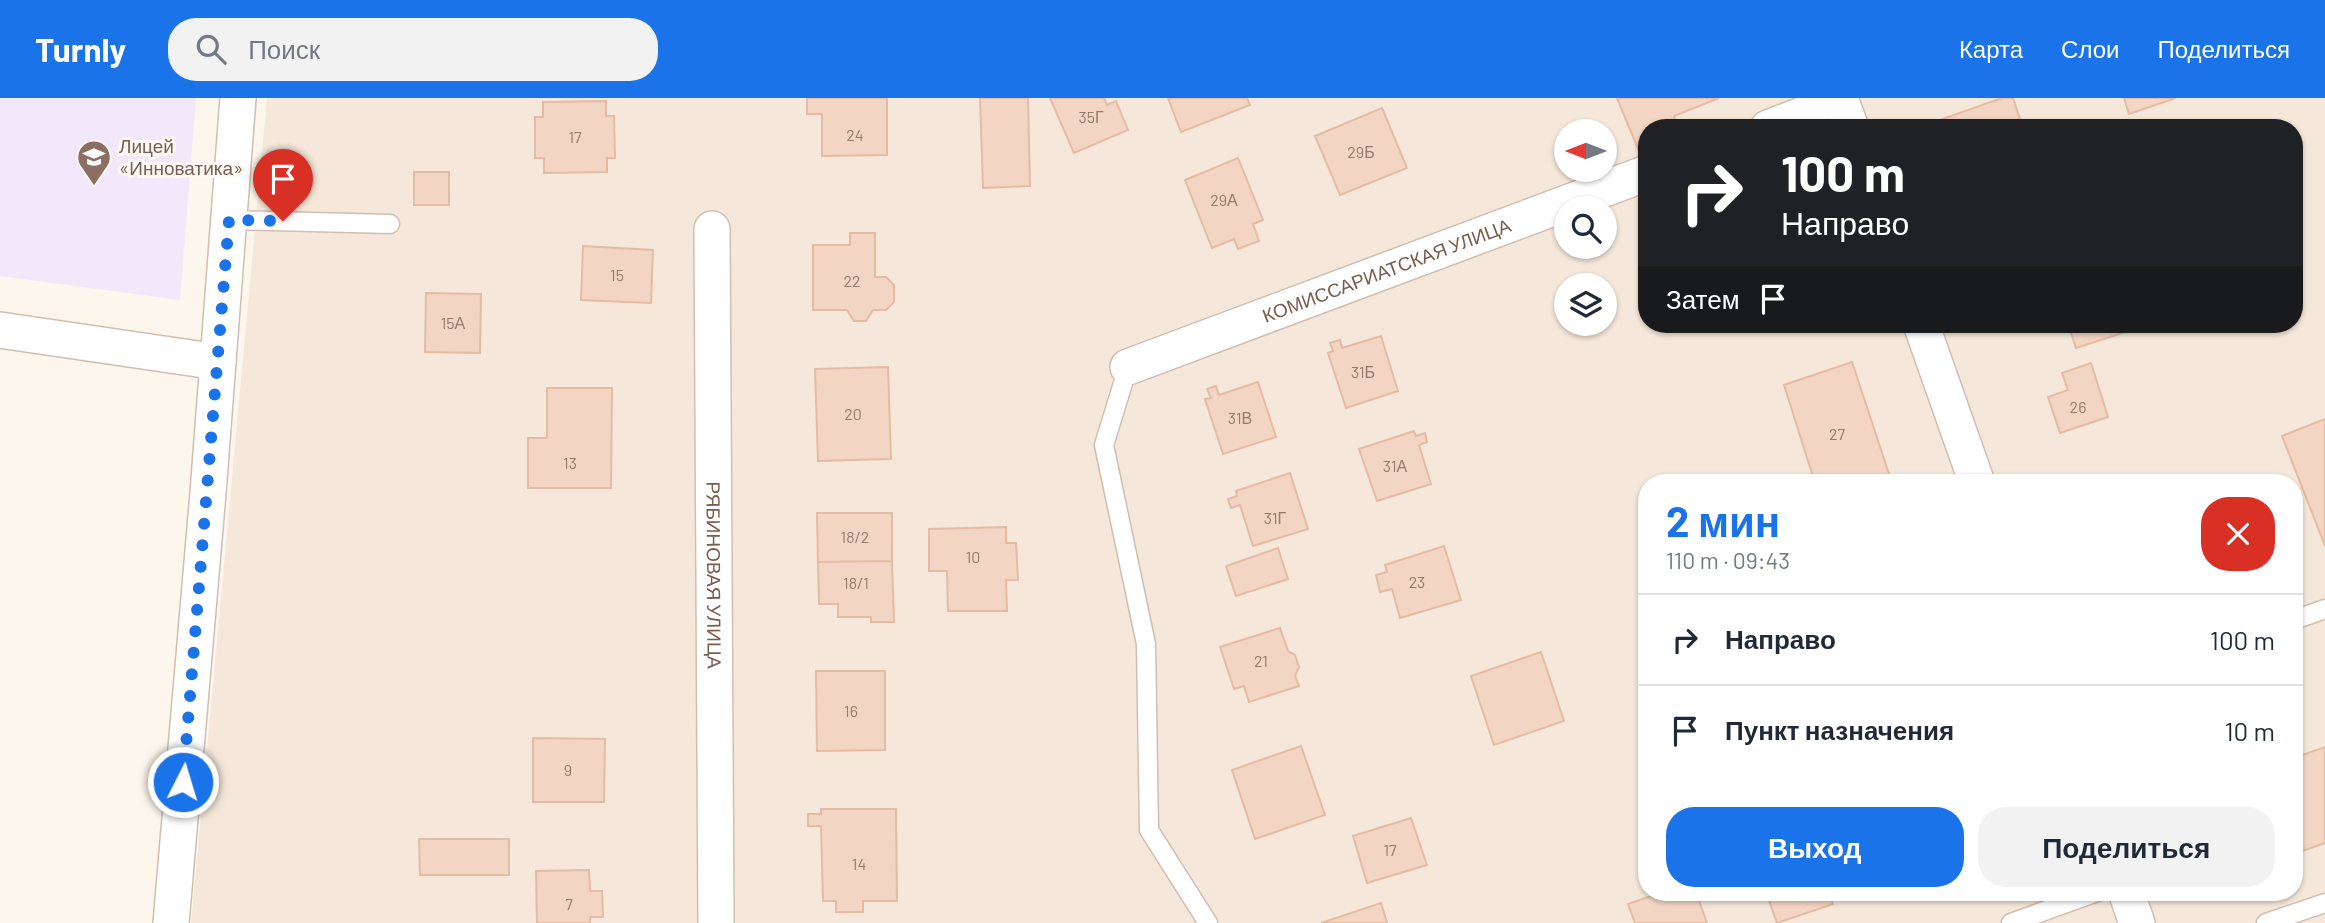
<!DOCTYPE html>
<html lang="ru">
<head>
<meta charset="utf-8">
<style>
	:root { --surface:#fff; --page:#f2f2f3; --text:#1f2937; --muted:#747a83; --line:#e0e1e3; --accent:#1a73e8 }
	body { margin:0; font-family:Barlow,sans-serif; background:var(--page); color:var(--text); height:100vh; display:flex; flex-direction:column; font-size:26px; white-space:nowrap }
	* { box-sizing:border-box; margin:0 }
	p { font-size:23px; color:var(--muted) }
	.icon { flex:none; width:38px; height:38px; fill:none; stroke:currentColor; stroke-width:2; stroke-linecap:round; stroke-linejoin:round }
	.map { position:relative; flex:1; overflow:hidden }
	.details { position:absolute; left:1638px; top:376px; width:665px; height:427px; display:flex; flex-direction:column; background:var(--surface); border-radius:28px; box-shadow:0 2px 5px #0004 }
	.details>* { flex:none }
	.top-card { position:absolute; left:1638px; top:21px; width:665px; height:214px; border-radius:28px; box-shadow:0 2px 5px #0004; background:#202124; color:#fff; overflow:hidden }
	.needle { width:46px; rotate:270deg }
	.controls { position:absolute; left:1554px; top:21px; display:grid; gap:14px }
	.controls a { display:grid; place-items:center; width:63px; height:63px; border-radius:50%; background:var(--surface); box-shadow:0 2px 5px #0004; font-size:35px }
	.pin { position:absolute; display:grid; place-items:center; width:60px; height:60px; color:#fff; margin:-72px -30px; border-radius:50% 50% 50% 0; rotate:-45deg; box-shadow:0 0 7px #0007 }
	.pin .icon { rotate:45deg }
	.me { position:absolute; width:77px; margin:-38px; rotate:5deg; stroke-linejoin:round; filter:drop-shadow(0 0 5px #0008) }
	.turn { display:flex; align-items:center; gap:24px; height:147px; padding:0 28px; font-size:32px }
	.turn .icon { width:91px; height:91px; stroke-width:2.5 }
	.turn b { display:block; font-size:49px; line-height:60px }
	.then { display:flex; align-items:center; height:66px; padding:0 28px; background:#0003; gap:14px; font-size:26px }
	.round { display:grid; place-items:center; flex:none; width:74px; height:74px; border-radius:28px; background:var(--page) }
	.head { display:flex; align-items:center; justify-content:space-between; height:119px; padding:0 28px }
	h1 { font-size:42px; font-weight:700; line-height:52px; color:var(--accent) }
	.button { display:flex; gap:14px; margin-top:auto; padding:14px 28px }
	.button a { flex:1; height:80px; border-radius:28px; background:var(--accent); color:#fff; font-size:28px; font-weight:700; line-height:80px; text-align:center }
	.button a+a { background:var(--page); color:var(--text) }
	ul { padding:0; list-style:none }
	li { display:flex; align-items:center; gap:21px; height:91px; padding:0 28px; border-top:2px solid var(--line) }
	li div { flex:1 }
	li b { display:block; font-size:26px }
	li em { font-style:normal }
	header { display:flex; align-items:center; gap:42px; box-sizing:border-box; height:98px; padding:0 35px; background:var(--accent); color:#fff }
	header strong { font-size:33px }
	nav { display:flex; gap:38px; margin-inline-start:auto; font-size:24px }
	.search { width:490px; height:63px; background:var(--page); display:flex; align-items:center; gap:18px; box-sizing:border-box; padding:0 24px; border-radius:28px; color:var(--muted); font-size:26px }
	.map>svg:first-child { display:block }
</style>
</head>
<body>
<header>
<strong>Turnly</strong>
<div class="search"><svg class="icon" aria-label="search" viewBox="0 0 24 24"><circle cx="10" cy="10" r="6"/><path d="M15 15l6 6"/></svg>Поиск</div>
<nav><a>Карта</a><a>Слои</a><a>Поделиться</a></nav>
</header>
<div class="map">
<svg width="2325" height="825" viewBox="0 0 2325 825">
	<rect width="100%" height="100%" fill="#fdf6ec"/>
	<path fill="#f5e8da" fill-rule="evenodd" d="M267 0H2325V825H191ZM1647 30H2294V226H1647ZM1566 33H1605V72H1566ZM1566 110H1605V149H1566ZM1566 187H1605V226H1566ZM1647 385H2294V794H1647Z"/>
	<path fill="#f3e8fa" d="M0 0H196L180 202 0 178Z"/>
	<path fill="#f3d5c3" stroke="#e6bba3" stroke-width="2" d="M807 0H887V57L822 58V16H807Z
		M980 0H1028L1030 88 983 90Z
		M1050 0H1104L1107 7 1116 3 1128 32 1074 55Z
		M1168 0H1247L1250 7 1181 34Z
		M1617 0H1719L1674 18 1678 30H1647V62L1643 63Z
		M2002 0H2013L2023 30H1945L1942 21Z
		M2124 0H2176L2129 16Z
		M606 3V18H614L615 60H607V74L544 75V60H535V19H543V4Z
		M1382 10 1407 70 1340 97 1315 38Z
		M1238 60 1263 122 1253 126 1259 143 1238 151 1234 141 1212 150 1185 82Z
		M414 74H449V107H414Z
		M850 135H875V179H886L894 187V204L886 212H873L866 223H854L847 212H813V147H850Z
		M583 148 653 152 651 205 581 202Z
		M426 195 481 196 480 255 425 254Z
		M2068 226H2150L2076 250Z
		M1381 238 1398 293 1346 310 1328 255 1333 253 1330 245 1340 242 1342 250Z
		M1852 264 1892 385H1815L1784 287Z
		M2091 265 2108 319 2060 335 2048 299 2068 292 2062 275Z
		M888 269 891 361 818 363 815 271Z
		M1258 284 1276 339 1223 356 1205 301 1211 300 1207 291 1216 288 1219 297Z
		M547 290H612L611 390H528V340H547Z
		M2325 321V448L2282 338Z
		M1414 333 1416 338 1425 335 1427 344 1419 347 1431 386 1377 403 1359 351Z
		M1290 375 1308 431 1253 448 1240 407 1231 410 1228 401 1237 398 1236 393Z
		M817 415H892V463L818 464Z
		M1006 429V445H1016L1018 482H1006L1007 513H948L947 473H929V431Z
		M1444 448 1461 502 1400 520 1392 491 1380 494 1376 477 1387 474 1385 467Z
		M1278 450 1288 481 1236 498 1226 468Z
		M892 463 894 524H871V519H838V506H819L818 464Z
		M1280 530 1288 553 1295 557 1299 569 1295 578 1299 588 1249 604 1244 588 1234 591 1220 549Z
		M1541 554 1564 623 1494 647 1471 578Z
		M816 573H885V652L817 653Z
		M533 640 605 641 604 704H533Z
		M1301 648 1325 717 1255 741 1232 672Z
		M2325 649V745L2294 756V660Z
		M821 711H896L897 803H863V814H836V803H823L821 728H808V716H821Z
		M1411 720 1427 767 1367 785 1353 738Z
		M419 741H509V777H420Z
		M589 772 590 793H602L603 819H590V825H537L536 773Z
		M1662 794H1696L1707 825H1635L1628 806Z
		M1766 794H1829L1833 806 1777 825Z
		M1381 805 1387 825H1321Z"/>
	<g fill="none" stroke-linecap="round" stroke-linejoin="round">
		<g stroke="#d1beb0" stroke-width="21">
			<path id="lane" d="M229 122 390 126
				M1128 269 1104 347 1146 546 1149 732 1208 825
				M2294 522 2325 511
				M2011 825 2097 794
				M2266 825 2325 805"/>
		</g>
		<g stroke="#d1beb0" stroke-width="38">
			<g id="street">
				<path d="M1840 0 1851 30"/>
				<path d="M1768 30 1812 13 1823 0"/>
				<path id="s1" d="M712 131 716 825"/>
				<path d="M1921 226 1977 385"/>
				<path d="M0 232 218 264"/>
				<path id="s2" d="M1128 269 1647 75"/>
				<path d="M2126 794 2137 825"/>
				<path d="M171 825 208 395 238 0"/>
			</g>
		</g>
		<use href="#lane" stroke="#fff" stroke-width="18"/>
		<use href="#street" stroke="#fff" stroke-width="35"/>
	</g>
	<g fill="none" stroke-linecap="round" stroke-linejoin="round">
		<path stroke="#1a73e8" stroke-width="12" stroke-dasharray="0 21.6" d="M183 684 229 122 283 123"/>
	</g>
	<defs>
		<g id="school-pin" transform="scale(1.75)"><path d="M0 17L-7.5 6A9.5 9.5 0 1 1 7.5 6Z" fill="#8d6e63" stroke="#fffaf3"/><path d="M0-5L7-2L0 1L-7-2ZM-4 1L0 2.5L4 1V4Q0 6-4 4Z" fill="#fff"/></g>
	</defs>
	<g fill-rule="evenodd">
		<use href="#school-pin" x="94" y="59"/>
	</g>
	<g text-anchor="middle" stroke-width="6" stroke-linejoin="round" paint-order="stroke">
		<g font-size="16" fill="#987a6a">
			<text x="1091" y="25">35Г</text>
			<text x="855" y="43">24</text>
			<text x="575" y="45">17</text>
			<text x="1361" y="60">29Б</text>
			<text x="1224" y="108">29А</text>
			<text x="617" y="183">15</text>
			<text x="852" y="189">22</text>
			<text x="453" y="231">15А</text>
			<text x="1363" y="280">31Б</text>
			<text x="2078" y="315">26</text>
			<text x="853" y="322">20</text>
			<text x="1240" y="326">31В</text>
			<text x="1837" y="342">27</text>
			<text x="570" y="371">13</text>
			<text x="1395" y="374">31А</text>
			<text x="1275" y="426">31Г</text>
			<text x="855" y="445">18/2</text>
			<text x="973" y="465">10</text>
			<text x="1417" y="490">23</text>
			<text x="856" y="491">18/1</text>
			<text x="1261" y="569">21</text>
			<text x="851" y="619">16</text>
			<text x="568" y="678">9</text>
			<text x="1390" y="758">17</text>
			<text x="859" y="772">14</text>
			<text x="569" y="812">7</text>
		</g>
		<g font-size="19" fill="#785e54" stroke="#fffaf3" text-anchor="start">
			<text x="119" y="55">Лицей<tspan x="119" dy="22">«Инноватика»</tspan></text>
		</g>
		<g font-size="19" fill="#7a5c4d" stroke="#fffaf3">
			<text dy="7" stroke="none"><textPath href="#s2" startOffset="276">КОМИССАРИАТСКАЯ УЛИЦА</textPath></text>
			<text dy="7" stroke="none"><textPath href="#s1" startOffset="346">РЯБИНОВАЯ УЛИЦА</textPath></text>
		</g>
	</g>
</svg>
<div class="controls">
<a><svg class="needle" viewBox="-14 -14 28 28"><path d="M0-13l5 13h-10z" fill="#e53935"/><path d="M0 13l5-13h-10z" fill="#747a83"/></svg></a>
<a><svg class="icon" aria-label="search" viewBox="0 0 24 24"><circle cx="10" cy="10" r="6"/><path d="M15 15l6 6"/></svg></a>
<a><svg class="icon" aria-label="layers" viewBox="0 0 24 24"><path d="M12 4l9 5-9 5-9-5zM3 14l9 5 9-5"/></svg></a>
</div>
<div class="pin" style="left:283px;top:123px;background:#d93025"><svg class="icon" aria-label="arrive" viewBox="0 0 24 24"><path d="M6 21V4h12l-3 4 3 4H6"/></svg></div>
<svg class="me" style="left:183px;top:684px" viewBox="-20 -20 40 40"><circle r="17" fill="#1a73e8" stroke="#fff" stroke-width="3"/><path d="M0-11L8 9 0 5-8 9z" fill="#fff"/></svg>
<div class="top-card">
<div class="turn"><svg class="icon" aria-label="right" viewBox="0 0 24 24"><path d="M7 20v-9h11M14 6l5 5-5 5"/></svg><div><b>100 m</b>Направо</div></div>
<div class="then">Затем<svg class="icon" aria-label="arrive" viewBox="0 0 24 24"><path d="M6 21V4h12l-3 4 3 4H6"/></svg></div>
</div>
<section class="details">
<div class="head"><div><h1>2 мин</h1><p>110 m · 09:43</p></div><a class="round" style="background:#d93025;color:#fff"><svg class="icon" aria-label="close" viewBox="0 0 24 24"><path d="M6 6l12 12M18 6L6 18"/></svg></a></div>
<ul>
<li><svg class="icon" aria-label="right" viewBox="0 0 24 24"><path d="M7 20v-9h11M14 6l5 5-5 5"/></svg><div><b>Направо</b></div><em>100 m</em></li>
<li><svg class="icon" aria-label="arrive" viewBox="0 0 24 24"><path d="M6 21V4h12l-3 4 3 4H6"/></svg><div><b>Пункт назначения</b></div><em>10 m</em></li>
</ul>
<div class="button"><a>Выход</a><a>Поделиться</a></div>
</section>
</div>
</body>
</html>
